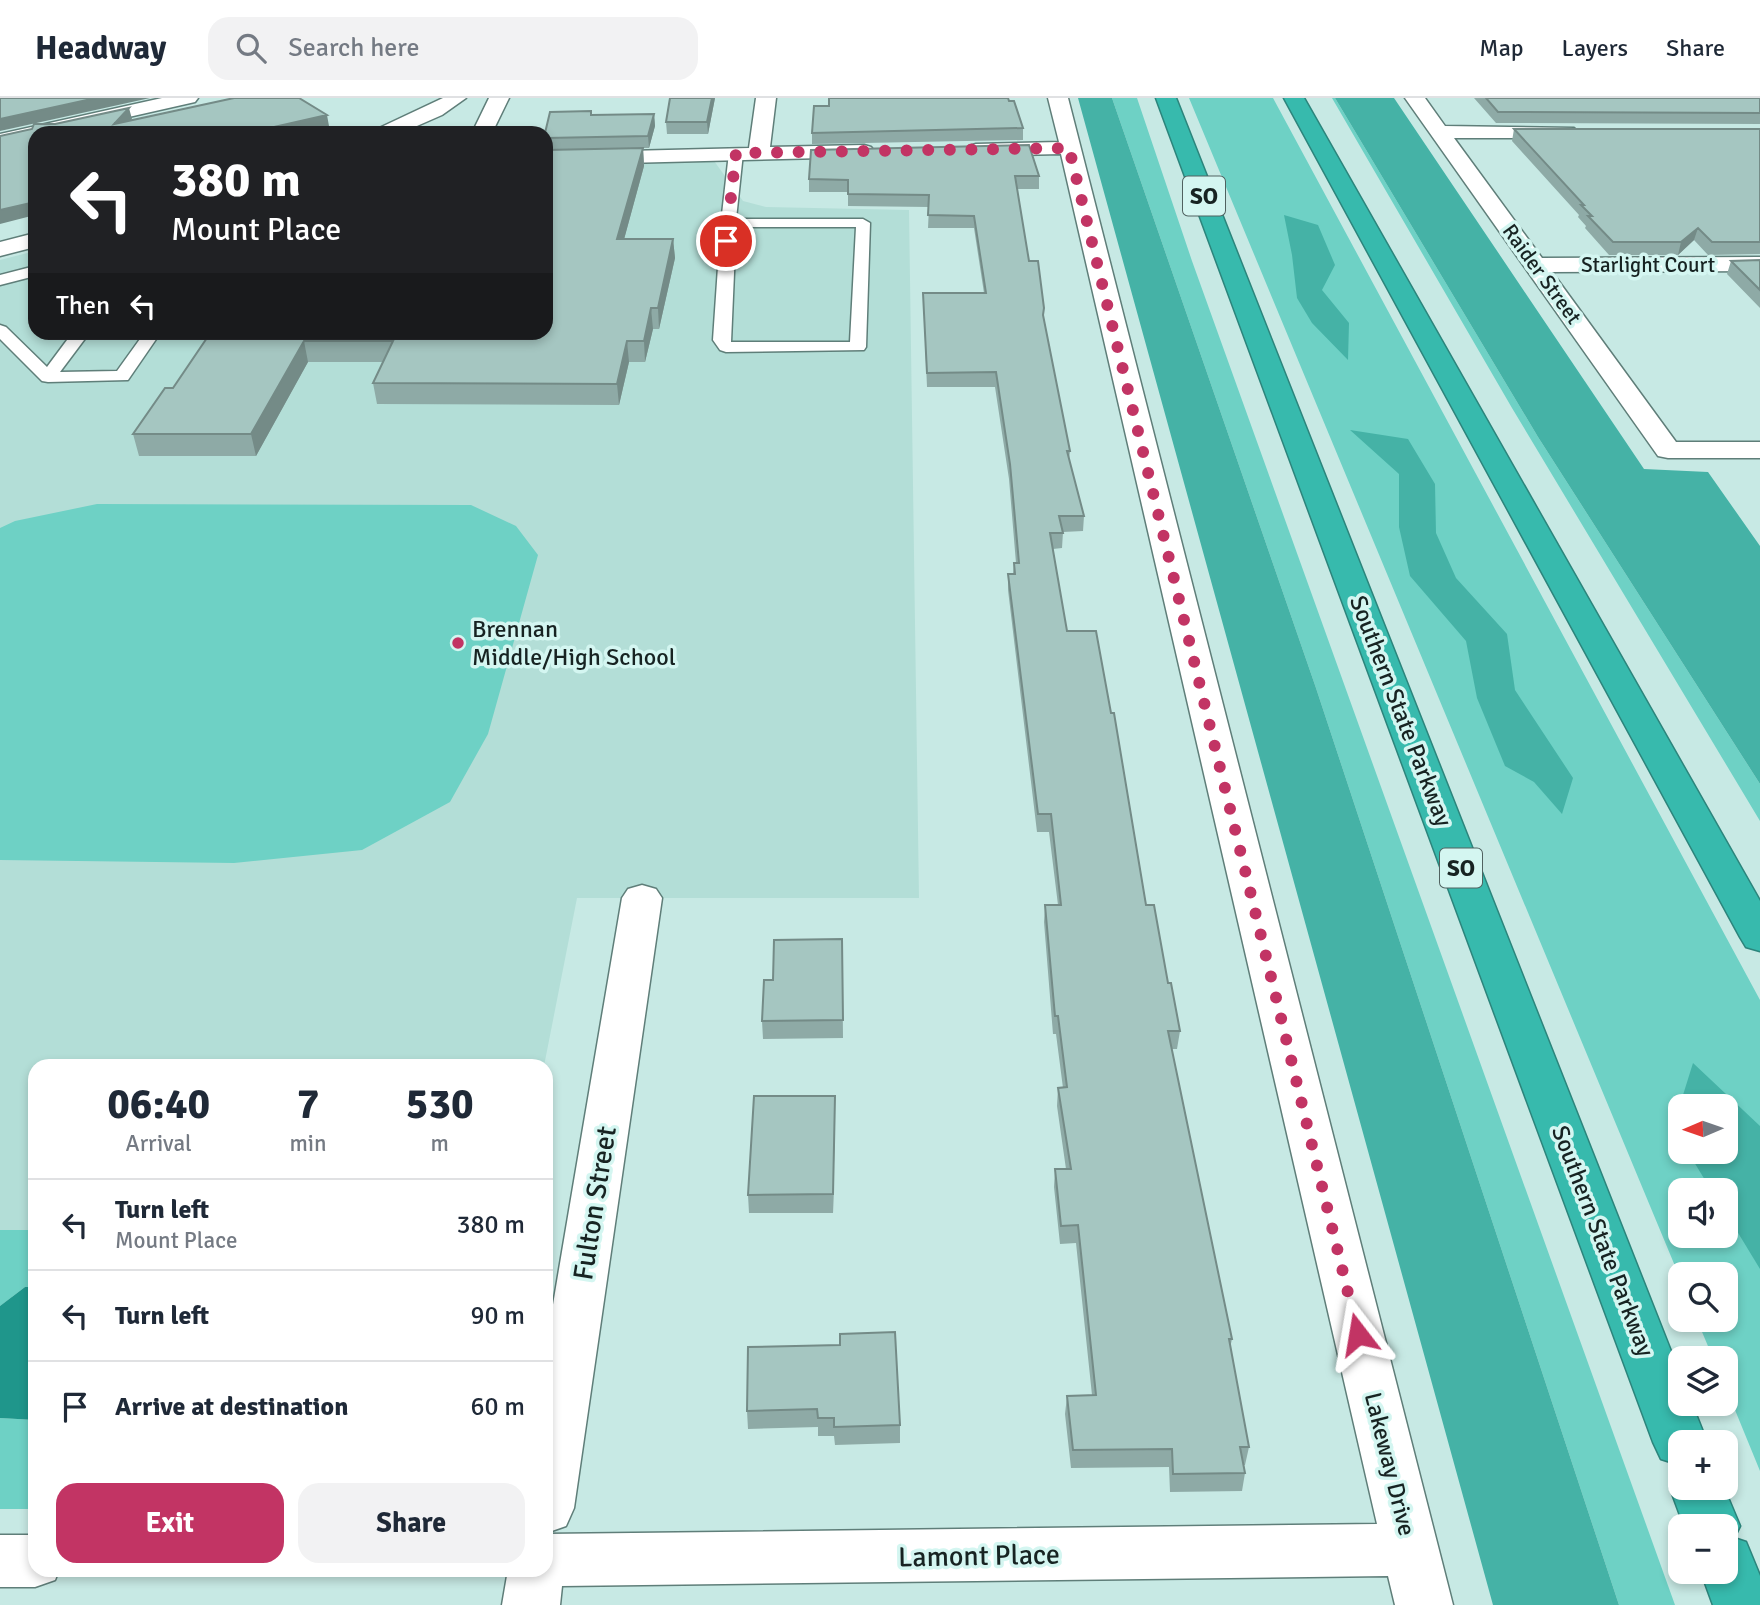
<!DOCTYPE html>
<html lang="en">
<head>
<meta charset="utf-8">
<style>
	:root { --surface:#fff; --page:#f2f2f3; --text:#1f2937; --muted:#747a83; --line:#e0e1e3; --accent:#c23464 }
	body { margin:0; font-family:Signika,sans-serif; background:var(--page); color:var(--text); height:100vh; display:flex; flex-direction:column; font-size:26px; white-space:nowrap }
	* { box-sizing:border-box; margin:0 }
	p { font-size:23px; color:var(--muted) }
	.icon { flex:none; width:38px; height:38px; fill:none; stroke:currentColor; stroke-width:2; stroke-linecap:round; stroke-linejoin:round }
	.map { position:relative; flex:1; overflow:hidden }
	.sheet { position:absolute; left:28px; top:961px; width:525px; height:518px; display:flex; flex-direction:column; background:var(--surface); border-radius:21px; box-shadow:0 4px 10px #0003 }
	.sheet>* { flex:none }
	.banner { position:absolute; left:28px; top:28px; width:525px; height:214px; border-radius:21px; box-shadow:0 4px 10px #0003; background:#202124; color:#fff; overflow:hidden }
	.needle { width:46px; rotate:268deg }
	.buttons { position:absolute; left:1668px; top:996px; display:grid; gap:14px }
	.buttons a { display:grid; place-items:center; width:70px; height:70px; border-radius:14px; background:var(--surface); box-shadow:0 4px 10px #0003; font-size:35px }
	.pin { position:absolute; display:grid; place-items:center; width:60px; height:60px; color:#fff; margin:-30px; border:4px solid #fff; border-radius:50%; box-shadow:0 2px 7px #0007 }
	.me { position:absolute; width:77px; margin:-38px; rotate:346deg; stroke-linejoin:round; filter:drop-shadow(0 0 5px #0008) }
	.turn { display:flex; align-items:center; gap:24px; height:147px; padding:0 28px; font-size:32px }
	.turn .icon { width:91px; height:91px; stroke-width:2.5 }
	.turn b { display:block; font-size:49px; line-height:60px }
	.then { display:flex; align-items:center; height:66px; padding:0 28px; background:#0003; gap:14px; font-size:26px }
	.eta { display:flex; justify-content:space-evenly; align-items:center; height:119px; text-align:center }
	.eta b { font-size:42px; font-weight:700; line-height:49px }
	.primary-button { display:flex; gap:14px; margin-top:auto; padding:14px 28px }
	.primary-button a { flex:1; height:80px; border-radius:21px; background:var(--accent); color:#fff; font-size:28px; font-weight:700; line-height:80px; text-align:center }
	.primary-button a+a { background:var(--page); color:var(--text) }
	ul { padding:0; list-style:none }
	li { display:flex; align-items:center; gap:21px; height:91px; padding:0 28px; border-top:2px solid var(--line) }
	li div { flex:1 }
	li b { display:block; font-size:26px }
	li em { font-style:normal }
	header { display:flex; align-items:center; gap:42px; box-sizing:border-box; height:98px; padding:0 35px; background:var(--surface); border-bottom:2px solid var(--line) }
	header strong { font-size:33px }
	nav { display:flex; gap:38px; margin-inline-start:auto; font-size:24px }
	.search { width:490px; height:63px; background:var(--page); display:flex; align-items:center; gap:18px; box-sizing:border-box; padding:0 24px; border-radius:21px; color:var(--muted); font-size:26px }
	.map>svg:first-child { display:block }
</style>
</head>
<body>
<header>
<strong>Headway</strong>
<div class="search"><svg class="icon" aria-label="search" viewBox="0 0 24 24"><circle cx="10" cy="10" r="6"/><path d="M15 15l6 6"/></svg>Search here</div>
<nav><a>Map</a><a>Layers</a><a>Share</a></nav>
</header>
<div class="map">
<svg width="1760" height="1507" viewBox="0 0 1760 1507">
	<rect width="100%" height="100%" fill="#c7e9e4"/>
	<path fill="#b3ded7" d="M709 56 743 103 766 109 909 112 919 800H577L544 968H35V1132H0V162L35 153V234H546V63Z"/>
	<path fill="#6ed1c5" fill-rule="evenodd" d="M1112 0H1137L1192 163 1675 1507H1619L1316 590Z
		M1189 0H1273L1760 902V1373L1726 1290V1260H1713L1697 1222H1726V1176H1680V1180ZM1680 1008H1726V1054H1680ZM1680 1092H1726V1138H1680Z
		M1332 0H1335L1538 339 1760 686V723L1512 310Z
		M97 406 471 407 516 428 538 457 488 636 450 704 362 752 234 765 0 762V430L15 423Z
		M0 1132H35V1189H25L0 1208Z
		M0 1320 35 1322V1411H0Z"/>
	<path fill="#45b2a6" d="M1078 0H1112L1316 590 1619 1507H1493Z
		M1335 0H1394L1644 371 1708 374 1760 448V686L1538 339Z
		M1284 117 1318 127 1335 167 1322 192 1349 225 1348 262 1312 225 1297 200 1292 157Z
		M1350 332 1408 341 1435 386 1436 435 1456 480 1507 536 1515 592 1573 680 1562 716 1534 684 1505 668 1477 600 1466 543 1410 478 1399 429V376Z
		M1693 965 1760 1028V1171L1726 1115V1092H1711L1688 1054H1726V1008H1680V1041L1673 1029Z"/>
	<path fill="#1f968b" d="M25 1189H35V1322L0 1320V1208Z"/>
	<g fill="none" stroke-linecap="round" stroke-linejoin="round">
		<g stroke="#5f7e79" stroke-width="3">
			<path id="lane" d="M736 51 743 55 736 121H863L870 125 866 249 864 252 726 254 720 252 713 242 721 125 729 55ZM736 129H856L850 244H731Z
				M35 168V178L0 187V177Z
				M0 227 6 229 47 269 73 234H90L60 274 117 273 145 234H161L128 282 48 284 42 283 0 241Z"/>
		</g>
		<g stroke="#5f7e79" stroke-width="3">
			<path id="street" d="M162 0H198L195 4 58 35H35V40L0 48V36Z
				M489 0H509L492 35H472Z
				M756 0H776L770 49 864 47 871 49 874 53 871 57 864 59 546 67V55L749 50Z
				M1048 0H1068L1453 1507H1395L1388 1478 562 1488 560 1507H502L508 1472H546V1436L1377 1426 1061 56 976 58 969 56 966 52 969 48 976 46 1059 44Z
				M1405 0H1425L1445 28 1574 30 1577 34 1574 38 1567 40H1454L1542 160 1760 159V173L1552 174 1676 344H1760V360H1668L1658 358Z
				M642 787 656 791 662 800 574 1410 566 1428 546 1435V1248L622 800 628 791Z
				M0 1437H35V1472H59L55 1482 35 1489H0Z"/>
		</g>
		<g stroke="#5f7e79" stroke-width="3">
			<path id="secondary" d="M443 0H466L442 17 401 35H374L377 31Z
				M35 135V149L0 158V144Z"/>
		</g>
		<g stroke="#2c857c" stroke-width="3">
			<path id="highway" d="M1156 0H1176L1680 1276V1306H1692L1707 1344H1680V1367L1661 1361 1653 1344Z
				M1284 0H1304L1760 803V853L1746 849 1740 839Z
				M1680 1372V1390H1724L1740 1428 1734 1440 1746 1444 1760 1478V1507H1713L1701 1474H1726V1428H1684L1670 1390Z"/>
		</g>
		<use href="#lane" fill="#fff" fill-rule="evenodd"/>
		<use href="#street" fill="#fff" fill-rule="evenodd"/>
		<use href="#secondary" fill="#fff" fill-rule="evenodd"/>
		<use href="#highway" fill="#37baad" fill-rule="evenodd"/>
	</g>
	<path fill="#8eaaa6" d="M715 0 708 36H667L666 24Z
		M1474 0H1760V26L1496 25Z
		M591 13 592 17 654 16 655 28 649 50H643L644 68 624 141H673L675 160 659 231H653L645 264H629L619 307 377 306 373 285 383 264H308L256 358H139L133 336 173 290 211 234H546V35Z
		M1023 30V42L812 46V35Z
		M1514 31H1760V156L1708 157 1694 142 1678 157H1609L1585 130 1586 128 1578 119 1579 117 1512 43Z
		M1039 78V91H1017L1029 163 1044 210V221L1070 353 1069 361 1084 418 1083 433 1063 434 1062 450 1053 451 1067 533 1168 885 1180 933 1177 951H1172L1232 1241 1230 1250 1249 1349 1245 1367H1244L1245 1375 1242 1393 1170 1394 1169 1369 1071 1370 1065 1316 1067 1298 1092 1297 1076 1145 1060 1146 1054 1089 1055 1071H1066L1057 1008 1058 990H1063L1056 936H1053L1044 824 1045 807H1058L1049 734H1037L1008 492V476H1013L1014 465H1016L1009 381 995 289H927L923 195H984L974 130H928L929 109 848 108V94H809V81Z
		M1760 162V210L1727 176 1731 163Z
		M842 841 843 940 763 941 762 923 773 882Z
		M835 998 833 1115H749L748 1097Z
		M748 1249 900 1327V1345L835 1347 834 1338H818V1329L748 1331 747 1313Z"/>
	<path fill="#748b87" d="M96 0H150L0 33V21Z
		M712 0H715L708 36 707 24Z
		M129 10 132 21 119 35 114 26Z
		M654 16 655 28 649 50 648 38Z
		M327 17 329 28 300 35H248Z
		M643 50 644 68 619 160 617 141Z
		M35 104V117L0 126V112Z
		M1698 130 1694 142 1678 157 1681 144Z
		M673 141 675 160 659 231 658 210Z
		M651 210 653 231 645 264 644 243Z
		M304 243 308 264 256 358 251 336Z
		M627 243 629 264 619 307 617 286Z
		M835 998V1016L833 1115V1096Z"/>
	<path fill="#a5c6c1" stroke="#748b87" stroke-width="2" d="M0 0H96L0 21Z
		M234 0H299L327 17 248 35H35V104L0 112V38L32 31 34 26H55L129 10 114 26Z
		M670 0H712L707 24H666Z
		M829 0H1008L1009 3H1014L1023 30 812 35 814 8H829Z
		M1486 0H1760V15L1498 14Z
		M591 13V17L654 16 648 38 546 40 545 35 550 14Z
		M1514 31H1760V144H1712L1698 130 1681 144H1613L1588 118H1592L1581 107H1584Z
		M1029 47 1039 78H1015L1029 163H1038L1044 210 1043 217 1067 338 1070 353H1067L1084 418H1059L1063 435H1050L1067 533H1096L1111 615H1114L1146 807H1154L1168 885H1171L1180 933H1168L1232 1241H1229L1249 1349H1240L1245 1375 1173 1376 1172 1351 1073 1352 1067 1298 1096 1297 1078 1127 1061 1128 1055 1071H1071L1058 990 1067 989 1058 918H1055L1045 807H1061L1051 716H1038L1008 476H1015L1014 465H1019L1010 366 996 274 927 275 923 195H986L974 118 928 117 929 97 848 96V82L809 81 811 52Z
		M643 50 617 141H673L658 210H651L644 243H627L617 286 373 285 393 243H304L251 336H133L165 290H173L211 234H546V52Z
		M1760 162V192L1731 163Z
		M842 841 843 922 762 923 764 882H773L774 842Z
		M754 998H835L833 1096 748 1097Z
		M895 1234 900 1327 834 1329V1320H818L817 1311 747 1313 748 1249 840 1247V1236Z"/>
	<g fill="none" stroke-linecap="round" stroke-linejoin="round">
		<path stroke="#c23464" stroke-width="12" stroke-dasharray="0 21.6" d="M726 143 736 55 1069 50 1358 1236"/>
	</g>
	<circle fill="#c23464" stroke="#d4f6f1" stroke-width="2.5" cx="458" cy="545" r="7"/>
	<g text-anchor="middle" stroke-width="7" stroke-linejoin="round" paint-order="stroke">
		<g font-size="21" fill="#172322" stroke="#d4f6f1">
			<text x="1648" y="174">Starlight Court</text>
			<text transform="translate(1542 176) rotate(54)" y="7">Raider Street</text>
		</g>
		<g fill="#d4f6f1" stroke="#506260" stroke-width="2">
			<rect x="1183" y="78.5" width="42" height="39" rx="5"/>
			<rect x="1440" y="750.5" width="42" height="39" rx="5"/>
		</g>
		<g font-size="23" font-weight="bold" fill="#172322">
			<text x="1204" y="106">SO</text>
			<text x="1461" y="778">SO</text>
		</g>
		<g font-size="24" fill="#172322" stroke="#d4f6f1" text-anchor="start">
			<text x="472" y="539">Brennan<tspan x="472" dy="28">Middle/High School</tspan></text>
		</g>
		<g font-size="24" fill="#172322" stroke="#d4f6f1">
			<text transform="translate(1401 613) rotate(69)" y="8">Southern State Parkway</text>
			<text transform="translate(1603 1143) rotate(69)" y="8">Southern State Parkway</text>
			<text transform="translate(1390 1366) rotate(76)" y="8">Lakeway Drive</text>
		</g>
		<g font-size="28" fill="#172322" stroke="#d4f6f1">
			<text transform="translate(594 1105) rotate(-81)" y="10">Fulton Street</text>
			<text transform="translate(979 1457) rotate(-1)" y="10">Lamont Place</text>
		</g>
	</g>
</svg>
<div class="buttons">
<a><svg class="needle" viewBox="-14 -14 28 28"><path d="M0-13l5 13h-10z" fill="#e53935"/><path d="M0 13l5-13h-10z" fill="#747a83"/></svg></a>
<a><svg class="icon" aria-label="sound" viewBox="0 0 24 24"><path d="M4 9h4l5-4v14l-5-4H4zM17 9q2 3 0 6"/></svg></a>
<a><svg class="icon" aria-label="search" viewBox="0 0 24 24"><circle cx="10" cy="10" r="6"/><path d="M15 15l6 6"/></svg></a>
<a><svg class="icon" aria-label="layers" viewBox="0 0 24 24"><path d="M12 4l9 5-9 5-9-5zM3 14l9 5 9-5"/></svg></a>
<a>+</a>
<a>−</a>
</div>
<div class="pin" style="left:726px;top:143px;background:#d93025"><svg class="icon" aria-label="arrive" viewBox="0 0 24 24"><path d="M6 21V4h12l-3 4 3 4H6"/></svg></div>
<svg class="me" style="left:1358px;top:1236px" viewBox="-20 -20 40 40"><path d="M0-17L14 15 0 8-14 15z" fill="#c23464" stroke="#fff" stroke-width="4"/></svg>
<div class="banner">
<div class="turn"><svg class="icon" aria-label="left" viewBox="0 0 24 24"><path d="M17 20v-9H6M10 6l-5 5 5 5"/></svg><div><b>380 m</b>Mount Place</div></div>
<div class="then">Then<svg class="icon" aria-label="left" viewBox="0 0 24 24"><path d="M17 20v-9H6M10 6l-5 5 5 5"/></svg></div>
</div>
<section class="sheet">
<div class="eta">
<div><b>06:40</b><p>Arrival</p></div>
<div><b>7</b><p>min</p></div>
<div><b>530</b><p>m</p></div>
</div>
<ul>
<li><svg class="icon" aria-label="left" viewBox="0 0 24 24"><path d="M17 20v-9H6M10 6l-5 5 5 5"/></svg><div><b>Turn left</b><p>Mount Place</p></div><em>380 m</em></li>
<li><svg class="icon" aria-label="left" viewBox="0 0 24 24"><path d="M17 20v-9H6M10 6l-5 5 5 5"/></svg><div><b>Turn left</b></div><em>90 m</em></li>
<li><svg class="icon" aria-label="arrive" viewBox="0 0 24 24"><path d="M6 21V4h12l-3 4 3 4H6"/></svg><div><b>Arrive at destination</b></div><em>60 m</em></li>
</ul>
<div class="primary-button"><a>Exit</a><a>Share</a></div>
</section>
</div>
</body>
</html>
